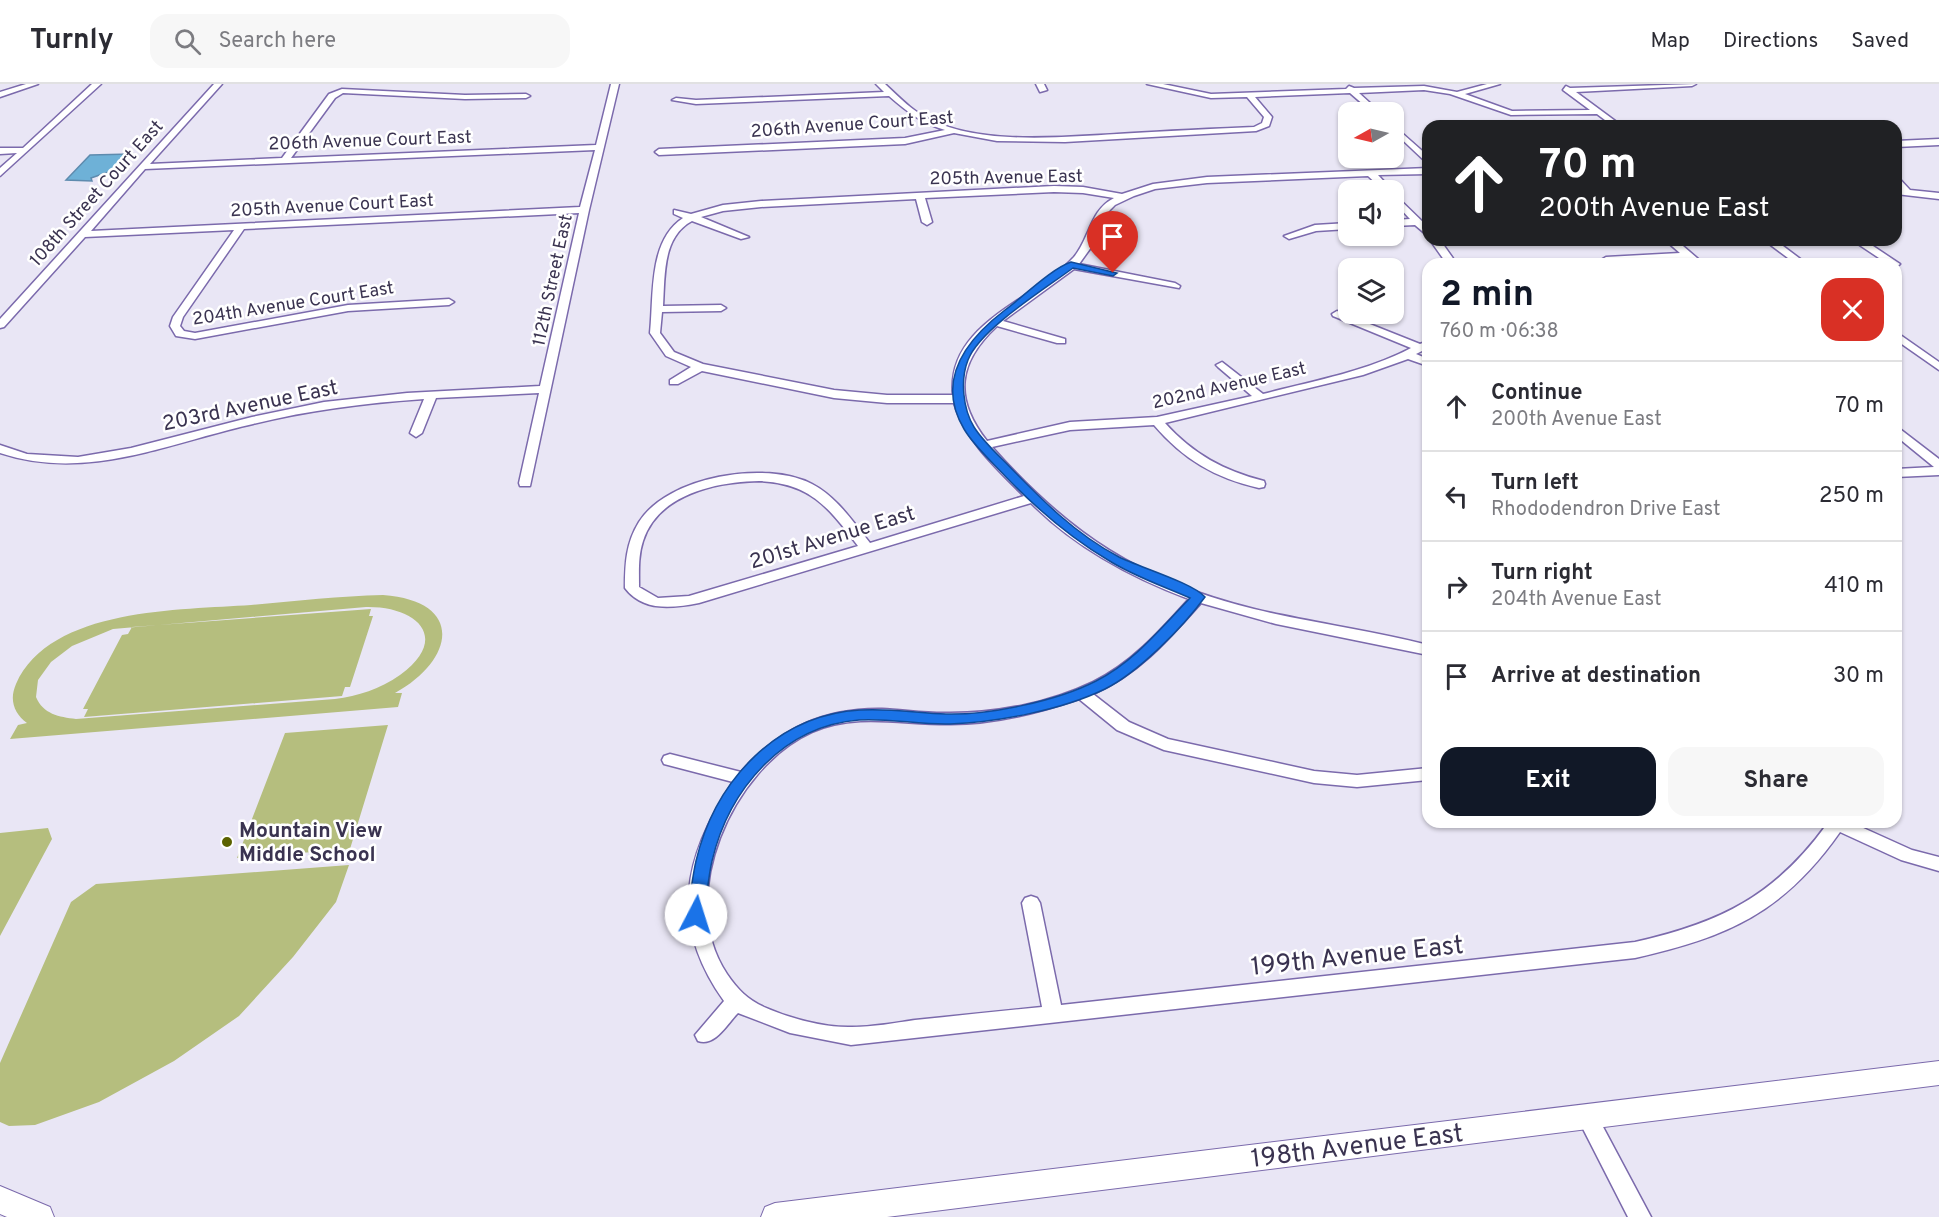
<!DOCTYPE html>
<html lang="en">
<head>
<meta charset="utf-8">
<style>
	:root { --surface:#fff; --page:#f7f7f7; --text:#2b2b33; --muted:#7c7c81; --line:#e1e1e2; --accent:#111827 }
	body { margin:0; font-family:Overpass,sans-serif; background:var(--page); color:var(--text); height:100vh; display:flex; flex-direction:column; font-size:22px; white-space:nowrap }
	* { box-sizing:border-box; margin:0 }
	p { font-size:20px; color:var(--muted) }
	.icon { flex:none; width:33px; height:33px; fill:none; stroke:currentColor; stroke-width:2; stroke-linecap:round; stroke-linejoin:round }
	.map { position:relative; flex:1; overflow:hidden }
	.drawer { position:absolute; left:1422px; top:174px; width:480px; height:570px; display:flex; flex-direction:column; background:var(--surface); border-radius:18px; box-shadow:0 2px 4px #0004 }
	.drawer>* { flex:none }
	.guide { position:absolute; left:1422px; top:36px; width:480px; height:126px; border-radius:18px; box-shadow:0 2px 4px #0004; background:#202124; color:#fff; overflow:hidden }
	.needle { width:39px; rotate:262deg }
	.tools { position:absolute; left:1338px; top:18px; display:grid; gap:12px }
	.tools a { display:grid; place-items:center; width:66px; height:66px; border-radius:12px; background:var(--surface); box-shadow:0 2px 4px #0004; font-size:30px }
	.pin { position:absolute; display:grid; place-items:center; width:51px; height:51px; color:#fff; margin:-62px -26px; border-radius:50% 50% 50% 0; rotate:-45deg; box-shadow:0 0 6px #0007 }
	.pin .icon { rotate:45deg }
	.me { position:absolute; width:66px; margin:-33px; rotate:5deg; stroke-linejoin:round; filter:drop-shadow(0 0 4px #0008) }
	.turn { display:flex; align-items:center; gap:21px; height:126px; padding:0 18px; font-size:27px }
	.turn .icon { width:78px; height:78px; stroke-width:2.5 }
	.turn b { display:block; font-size:42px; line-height:51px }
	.round { display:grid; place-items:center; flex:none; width:63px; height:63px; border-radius:18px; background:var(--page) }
	.summary { display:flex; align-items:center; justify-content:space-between; height:102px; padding:0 18px }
	h1 { font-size:36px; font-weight:700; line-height:45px; color:var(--accent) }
	.primary-button { display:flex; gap:12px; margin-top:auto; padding:12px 18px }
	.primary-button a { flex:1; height:69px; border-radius:18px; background:var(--accent); color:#fff; font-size:24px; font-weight:700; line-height:69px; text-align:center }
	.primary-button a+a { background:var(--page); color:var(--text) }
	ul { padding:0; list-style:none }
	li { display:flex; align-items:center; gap:18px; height:90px; padding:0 18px; border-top:2px solid var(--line) }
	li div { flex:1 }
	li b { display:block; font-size:22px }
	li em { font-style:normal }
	header { display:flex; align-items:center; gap:36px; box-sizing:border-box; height:84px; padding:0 30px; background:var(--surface); border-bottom:2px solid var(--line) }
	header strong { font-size:28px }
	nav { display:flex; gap:33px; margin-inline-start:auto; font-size:21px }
	.search { width:420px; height:54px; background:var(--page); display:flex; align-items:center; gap:15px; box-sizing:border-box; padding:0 21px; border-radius:18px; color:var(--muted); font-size:22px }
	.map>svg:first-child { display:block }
</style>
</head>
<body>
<header>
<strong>Turnly</strong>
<div class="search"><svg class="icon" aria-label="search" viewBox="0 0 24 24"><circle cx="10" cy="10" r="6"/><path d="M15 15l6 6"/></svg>Search here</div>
<nav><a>Map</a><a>Directions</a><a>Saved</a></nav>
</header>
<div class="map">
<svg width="1939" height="1133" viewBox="0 0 1939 1133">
	<rect width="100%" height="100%" fill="#e9e6f5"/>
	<path fill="#b5be7e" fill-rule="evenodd" d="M383 511C465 517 455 576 395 609H402L398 623 10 655 18 641 27 639C14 629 9 616 16 600 50 523 182 526 251 521 295 517 339 512 383 511ZM366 523C417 522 451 554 400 591 380 605 358 612 335 615L76 635C59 633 43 630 36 613L38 596 51 578 72 562 113 545Z
		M371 525 369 532H373L350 603H345L342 612 84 633 88 625H83L122 551 128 550 132 543Z
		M388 641 350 765 237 774 285 649Z
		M48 744 52 755 0 852V749Z
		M349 781 336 818 293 873 239 932 174 977 99 1018 35 1041 9 1042 0 1038V979L71 818 96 800Z"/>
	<path fill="#6eb1d7" stroke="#5e8bae" stroke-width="1.5" d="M130 70 114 86 91 94 92 97 66 96 90 71Z"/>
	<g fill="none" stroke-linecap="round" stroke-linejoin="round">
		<g stroke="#7b6aac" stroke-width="3">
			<path id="minor" d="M26 0H38L0 13V8Z
				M92 0H101L0 92V84L17 69 0 70V64H23Z
				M214 0H222L150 80 282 74 329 10 342 5 465 11 526 10 530 12 526 14 465 15 343 9 335 14 291 74 596 61 611 0H619L589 126 530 402H520L519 399 539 309 436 314 422 349 416 353 410 349 424 315C366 319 309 326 253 340 168 359 87 398 0 369V361L27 370 78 373 131 364 252 333 324 318 407 309 540 302 579 129 244 145 183 233 180 242 184 247 195 249 348 221 449 215 454 218 449 221 348 227 195 255 176 252 170 242 173 233 234 146 85 153 4 243 0 244V235ZM595 66 580 123 91 147 145 85Z
				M876 0H885C899 13 913 28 931 36 982 61 1062 53 1117 50 1163 47 1209 45 1254 43L1262 39 1264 33 1247 13 1211 14 1147 0H1163L1211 10 1346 5 1349 2 1354 4 1424 2 1457 8 1487 0H1500L1465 10 1512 27 1590 26 1563 6 1566 2 1570 4 1696 0 1692 2 1576 8 1622 42H1613L1597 30 1511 31 1450 10 1424 6 1359 9 1380 28H1372L1350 9 1255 13 1272 33 1269 42 1256 47 1065 58 997 57 954 49 905 60 659 71 655 68 659 65 905 54 945 46C922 39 907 28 889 12L696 20 672 16 676 14 696 16 884 8Z
				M1036 0H1044L1047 6 1040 8Z
				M1394 42 1428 72V80L1394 48Z
				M1939 55V61L1896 63V57Z
				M1428 84V90L1378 91 1392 106H1383L1368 92 1207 99 1155 105 1134 112 1115 121 1106 130 1092 162 1079 180 1175 199 1180 202 1179 204 1074 185 1003 237 1065 255V259H1057L997 242C958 278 953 314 987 357L1070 338 1157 333 1252 312 1218 283 1216 281 1222 278 1263 310C1313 297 1365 288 1411 264L1333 232 1332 230 1337 227 1420 260 1428 257V264L1416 270 1428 275V282L1408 275 1363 291 1165 339C1193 370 1224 387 1264 397L1265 400 1264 403 1259 404C1215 394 1183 375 1154 341L1070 346 992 363C1069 450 1140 497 1254 525 1312 539 1371 546 1428 561V571L1276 540 1201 519C1169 555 1138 591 1093 610L1129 638 1168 655 1314 687 1357 691 1428 684V696L1357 703 1314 699 1164 666 1117 646 1079 615C1038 629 995 640 951 640 904 641 857 628 812 648 732 684 675 813 727 890 738 906 747 915 764 923 789 934 824 944 852 943 873 943 894 939 915 936 957 932 999 927 1042 923L1022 819 1025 814 1031 812 1037 814 1040 819 1061 921 1635 858C1720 839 1775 812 1827 740L1825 738H1850L1912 766 1939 773V787L1901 776 1840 748C1784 828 1728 853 1635 874L851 961 790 949 738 929C727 940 715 963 698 957L695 951 724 917C669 840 683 773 733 698L664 680 662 676 664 672 670 670 741 688C779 645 823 624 882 625 905 626 927 630 950 629 998 629 1049 619 1093 598 1131 580 1161 546 1189 515 1130 493 1075 463 1031 419L699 519C673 524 643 528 625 504 625 480 626 459 639 438 668 392 766 376 812 400 837 413 853 438 870 459L1024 412C997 385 965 356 954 319H887L834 314 702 287 678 300H670V296L691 283 666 272 650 249C654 211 648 157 683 134L674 130V126L691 130 723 121 761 117 1054 102 1083 103 1122 110 1153 100 1207 93ZM1054 108 1083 109 1114 114C1090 126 1090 154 1074 173 1034 217 946 239 953 311H887L834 306 703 280 674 268 660 249 662 228 721 227 726 224 721 221 663 222C665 192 662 153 692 137L741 155 749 153 701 133 723 127 761 123 916 115 922 138 927 141 932 138 925 114ZM759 397C811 399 829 424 858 462L689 512 658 514 639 503C639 487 638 472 643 457 658 410 716 398 759 397Z
				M1896 91 1910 106 1939 109V115L1896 110V104L1900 105 1896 100Z
				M1394 110 1428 143V152L1415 141 1394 142V136L1410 135 1394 118Z
				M1348 139V145L1316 147 1289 155 1284 152 1315 141Z
				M1430 156H1440L1457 180H1447Z
				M1665 156H1676L1704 180H1693L1687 175 1606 179 1601 176 1606 173 1680 169Z
				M1764 156H1775L1807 180H1796Z
				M1852 156H1864L1900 180 1896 183V180H1888Z
				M1896 248 1939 278V286L1896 256Z
				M1896 342 1939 375V391L1896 393V385L1934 383 1896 352Z
				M1587 1023 1594 1026 1651 1133H1628L1577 1033 1580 1026Z"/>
		</g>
		<g stroke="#7b6aac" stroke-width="2">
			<path id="major" d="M1939 977V1001L887 1133H761L765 1123 775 1119Z
				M0 1102 50 1123 54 1133H7L0 1130Z"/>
		</g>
		<use href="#minor" fill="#fff" fill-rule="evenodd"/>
		<use href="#major" fill="#fff" fill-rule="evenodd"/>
	</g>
	<path fill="#1a73e8" stroke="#114b97" stroke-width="1.5" d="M1071 178 1117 189 1113 192 1073 184C1045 205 980 245 968 276 960 296 963 325 974 343 982 356 996 369 1007 380 1041 415 1075 450 1119 473 1139 483 1193 499 1205 513 1183 543 1139 588 1105 605 1062 626 998 638 950 640 920 641 889 634 859 636 783 642 729 705 712 777 708 794 707 813 704 831L702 836H690L688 831C690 813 692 795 696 777 715 697 776 631 860 626 889 624 918 629 946 630 990 631 1057 617 1096 597 1134 578 1161 544 1190 514 1163 502 1133 492 1108 476 1069 453 1037 425 1006 393 992 378 974 362 964 345 935 296 967 255 1005 226 1024 212 1051 185 1071 178Z"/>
	<circle fill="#5b6200" stroke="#fff" stroke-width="2" cx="227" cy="758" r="6"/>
	<g text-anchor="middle" stroke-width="5" stroke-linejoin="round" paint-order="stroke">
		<g font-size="18" fill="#3a3350" stroke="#fff">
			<text transform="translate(852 40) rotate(-4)" y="6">206th Avenue Court East</text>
			<text transform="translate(370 56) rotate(-2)" y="6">206th Avenue Court East</text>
			<text transform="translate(1006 93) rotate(-1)" y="6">205th Avenue East</text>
			<text transform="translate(96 109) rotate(-48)" y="6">108th Street Court East</text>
			<text transform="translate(332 121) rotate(-3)" y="6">205th Avenue Court East</text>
			<text transform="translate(552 196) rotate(-78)" y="6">112th Street East</text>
			<text transform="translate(293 219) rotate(-9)" y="6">204th Avenue Court East</text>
			<text transform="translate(1229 301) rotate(-13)" y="6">202nd Avenue East</text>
		</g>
		<g font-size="21" fill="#3a3350" stroke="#fff">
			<text transform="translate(250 321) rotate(-12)" y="7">203rd Avenue East</text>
			<text transform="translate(832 453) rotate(-17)" y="7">201st Avenue East</text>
		</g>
		<g font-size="21" font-weight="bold" fill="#3a3350" stroke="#fff" text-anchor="start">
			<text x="239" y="753">Mountain View<tspan x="239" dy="24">Middle School</tspan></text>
		</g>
		<g font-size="26" fill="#3a3350" stroke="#fff">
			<text transform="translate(1357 871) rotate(-6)" y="9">199th Avenue East</text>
			<text transform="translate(1357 1061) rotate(-7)" y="9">198th Avenue East</text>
		</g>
	</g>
</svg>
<div class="tools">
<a><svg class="needle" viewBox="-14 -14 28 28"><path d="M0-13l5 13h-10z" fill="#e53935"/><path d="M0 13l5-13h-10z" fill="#7c7c81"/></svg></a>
<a><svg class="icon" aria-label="sound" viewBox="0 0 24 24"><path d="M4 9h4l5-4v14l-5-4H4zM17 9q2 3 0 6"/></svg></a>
<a><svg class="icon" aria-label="layers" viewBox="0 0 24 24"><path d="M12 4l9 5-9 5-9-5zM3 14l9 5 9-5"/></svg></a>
</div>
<div class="pin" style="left:1113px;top:189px;background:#d93025"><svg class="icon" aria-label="arrive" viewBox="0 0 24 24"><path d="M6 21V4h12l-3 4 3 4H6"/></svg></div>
<svg class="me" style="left:696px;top:831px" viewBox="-20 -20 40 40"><circle r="19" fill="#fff"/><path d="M0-13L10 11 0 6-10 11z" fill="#1a73e8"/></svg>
<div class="guide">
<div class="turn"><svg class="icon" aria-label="ahead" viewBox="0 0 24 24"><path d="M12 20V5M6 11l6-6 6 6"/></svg><div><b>70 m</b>200th Avenue East</div></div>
</div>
<section class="drawer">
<div class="summary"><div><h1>2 min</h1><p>760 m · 06:38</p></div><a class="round" style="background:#d93025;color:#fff"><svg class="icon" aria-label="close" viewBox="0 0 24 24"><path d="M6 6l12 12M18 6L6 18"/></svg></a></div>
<ul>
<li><svg class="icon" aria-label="ahead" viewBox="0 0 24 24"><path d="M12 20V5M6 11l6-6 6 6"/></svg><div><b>Continue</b><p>200th Avenue East</p></div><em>70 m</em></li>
<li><svg class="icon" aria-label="left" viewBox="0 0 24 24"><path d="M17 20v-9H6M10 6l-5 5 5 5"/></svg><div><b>Turn left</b><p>Rhododendron Drive East</p></div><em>250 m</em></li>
<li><svg class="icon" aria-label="right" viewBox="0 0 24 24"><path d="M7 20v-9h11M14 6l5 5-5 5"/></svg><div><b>Turn right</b><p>204th Avenue East</p></div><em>410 m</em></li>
<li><svg class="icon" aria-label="arrive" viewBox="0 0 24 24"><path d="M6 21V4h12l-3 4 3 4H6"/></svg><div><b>Arrive at destination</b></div><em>30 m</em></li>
</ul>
<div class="primary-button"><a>Exit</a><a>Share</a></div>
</section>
</div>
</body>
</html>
